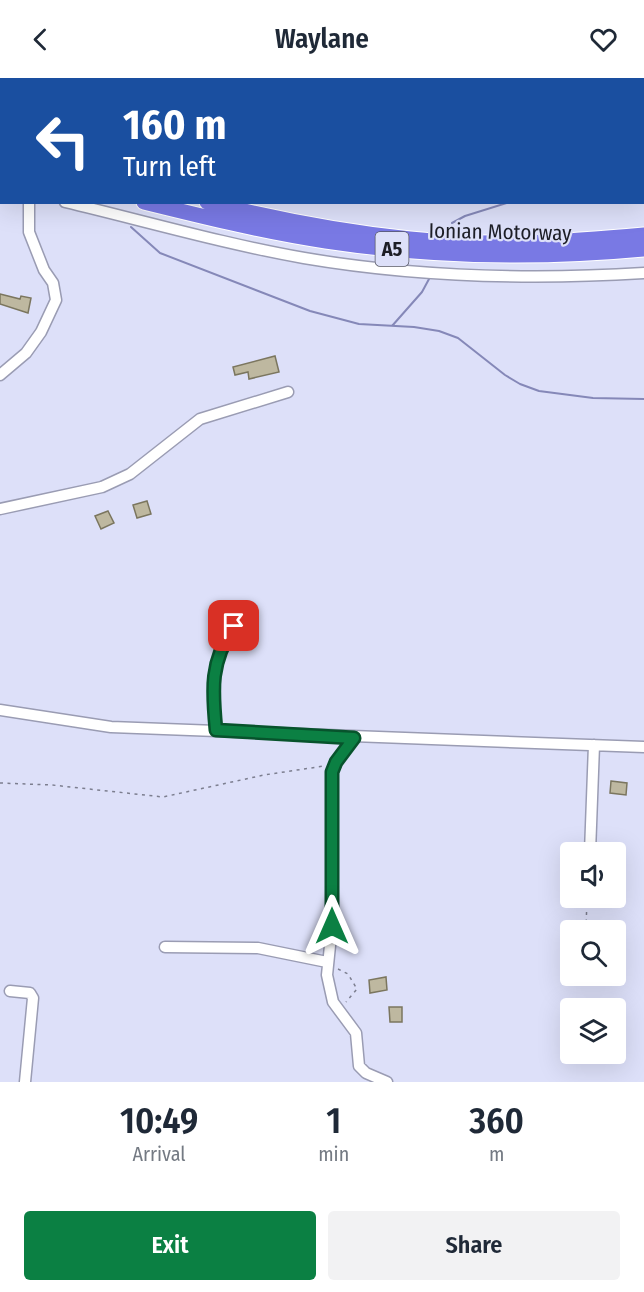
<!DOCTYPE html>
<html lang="en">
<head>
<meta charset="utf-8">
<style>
	:root { --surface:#fff; --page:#f2f2f3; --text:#1f2937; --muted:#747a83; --accent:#0b8043 }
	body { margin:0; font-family:"Fira Sans Condensed",sans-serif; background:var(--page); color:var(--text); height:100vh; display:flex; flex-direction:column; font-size:22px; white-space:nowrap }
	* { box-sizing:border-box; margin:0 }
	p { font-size:20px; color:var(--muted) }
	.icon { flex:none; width:33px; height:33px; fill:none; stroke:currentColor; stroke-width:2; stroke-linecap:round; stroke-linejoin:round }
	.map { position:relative; height:1004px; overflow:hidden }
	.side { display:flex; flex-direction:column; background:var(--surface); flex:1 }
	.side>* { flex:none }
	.banner { position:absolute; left:0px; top:0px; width:645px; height:126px; box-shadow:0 6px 24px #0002; background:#1a4fa0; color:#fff; overflow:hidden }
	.controls { position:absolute; left:560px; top:764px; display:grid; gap:12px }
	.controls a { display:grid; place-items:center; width:66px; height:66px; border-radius:6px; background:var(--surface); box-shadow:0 6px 24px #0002; font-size:30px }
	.pin { position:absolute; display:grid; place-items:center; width:51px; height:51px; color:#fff; margin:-26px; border-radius:12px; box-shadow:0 3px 9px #0006 }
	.me { position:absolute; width:66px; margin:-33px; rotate:0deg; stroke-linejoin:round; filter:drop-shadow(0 0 4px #0008) }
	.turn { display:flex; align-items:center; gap:21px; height:126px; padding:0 24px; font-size:27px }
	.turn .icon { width:78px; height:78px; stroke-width:2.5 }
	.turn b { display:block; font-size:42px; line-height:51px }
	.eta { display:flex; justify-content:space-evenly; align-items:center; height:102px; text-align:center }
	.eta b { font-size:36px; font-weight:600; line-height:42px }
	.button { display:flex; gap:12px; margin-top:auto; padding:12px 24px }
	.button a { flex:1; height:69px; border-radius:6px; background:var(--accent); color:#fff; font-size:24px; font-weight:600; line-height:69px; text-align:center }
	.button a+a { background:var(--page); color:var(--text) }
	header { display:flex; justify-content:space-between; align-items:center; height:78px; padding:0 24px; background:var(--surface); font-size:27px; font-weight:600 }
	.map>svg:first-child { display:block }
</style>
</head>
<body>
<header><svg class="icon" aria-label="back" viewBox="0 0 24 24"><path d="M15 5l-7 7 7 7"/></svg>Waylane<svg class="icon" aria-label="heart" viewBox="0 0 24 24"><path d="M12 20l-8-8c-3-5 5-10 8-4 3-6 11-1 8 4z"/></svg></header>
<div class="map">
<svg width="644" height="1004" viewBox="0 0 644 1004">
	<rect width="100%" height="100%" fill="#dde0f9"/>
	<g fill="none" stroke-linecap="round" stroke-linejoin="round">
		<path stroke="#8588b8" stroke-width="2" d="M579 0V2
			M0 9 2 11
			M452 145 465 138 510 124
			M131 149 160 175 310 233 359 246 414 249 439 253 458 260 505 297 520 306 539 313 593 320 644 321
			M392 248 422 214 429 201"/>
	</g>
	<path fill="#beb8a0" stroke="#7b765f" stroke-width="1.5" d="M0 216 20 221 21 218 31 220 28 235 0 226Z
		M275 278 279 294 249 301 248 294 235 297 233 289Z
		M147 423 151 436 137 440 133 427Z
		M108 433 114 445 101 451 95 438Z
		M611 703 627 705 626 717 610 715Z
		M386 899 387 912 370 915 369 902Z
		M389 929H402V944H390Z"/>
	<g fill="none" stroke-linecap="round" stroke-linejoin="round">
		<g stroke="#9a9cb3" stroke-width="13">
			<path id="minor" d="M296 2V0
				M0 110H2
				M65 124C145 143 224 166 304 180 416 199 531 202 644 195
				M0 297 26 275 41 254 56 222 53 205 44 192 29 154V124
				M0 431 102 409 130 396 200 341 288 314
				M0 632 111 649 644 669
				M216 652C212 611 210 584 234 548
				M354 660 340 678 332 694V848L327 897 333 924 356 955 359 988 366 995 387 1004
				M590 774 594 667
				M165 869 258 870 327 884
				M10 913 30 915 33 920 25 1004"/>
		</g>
		<g stroke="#fff" stroke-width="17">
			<path id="highway" d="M0 76H2
				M0 91H2
				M144 124C205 139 265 154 326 163 432 179 538 181 644 171
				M207 124C274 141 342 154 410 161 487 169 567 164 644 157"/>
		</g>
		<path stroke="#7c7e8f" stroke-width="1.5" stroke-dasharray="3 4.5" stroke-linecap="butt" d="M0 24 2 26
			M0 705 52 707 163 719 264 697 324 688
			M586 852 587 819
			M338 891 348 896 357 911 346 924"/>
		<use href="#minor" stroke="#fff" stroke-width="10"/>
		<use href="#highway" stroke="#7979e4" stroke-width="15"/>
	</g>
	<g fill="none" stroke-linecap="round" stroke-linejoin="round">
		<g stroke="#07532c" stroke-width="15">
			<path id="route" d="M234 548C210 584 212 611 216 652L354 660 336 684 332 694V848"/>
		</g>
		<use href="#route" stroke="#0b8043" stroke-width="10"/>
	</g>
	<g text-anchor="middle" stroke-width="4.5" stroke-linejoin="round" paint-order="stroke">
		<rect fill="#dde0f9" stroke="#575865" stroke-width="1.5" x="375.5" y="154" width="33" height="34" rx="4.5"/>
		<g font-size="20" font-weight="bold" fill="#1d1e26">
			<text x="392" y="178">Α5</text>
		</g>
		<g font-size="21" fill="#1d1e26" stroke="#dde0f9">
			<text transform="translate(500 154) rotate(1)" y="7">Ionian Motorway</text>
		</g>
	</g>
</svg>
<div class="controls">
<a><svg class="icon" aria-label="sound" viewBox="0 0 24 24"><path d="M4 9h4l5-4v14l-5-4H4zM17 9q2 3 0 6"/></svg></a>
<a><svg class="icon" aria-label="search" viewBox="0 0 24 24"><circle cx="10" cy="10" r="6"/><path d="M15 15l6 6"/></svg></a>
<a><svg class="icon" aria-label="layers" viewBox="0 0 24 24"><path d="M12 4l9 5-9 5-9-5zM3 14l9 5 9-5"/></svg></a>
</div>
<div class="pin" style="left:234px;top:548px;background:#d93025"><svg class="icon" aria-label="arrive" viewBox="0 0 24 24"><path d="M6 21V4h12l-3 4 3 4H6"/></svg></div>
<svg class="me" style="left:332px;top:848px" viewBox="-20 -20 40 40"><path d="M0-17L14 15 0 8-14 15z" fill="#0b8043" stroke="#fff" stroke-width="4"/></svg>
<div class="banner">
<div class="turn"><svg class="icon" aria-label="left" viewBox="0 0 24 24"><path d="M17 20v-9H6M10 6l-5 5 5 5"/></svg><div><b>160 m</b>Turn left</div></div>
</div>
</div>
<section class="side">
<div class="eta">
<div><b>10:49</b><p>Arrival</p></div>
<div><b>1</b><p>min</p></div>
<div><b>360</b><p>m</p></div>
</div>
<div class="button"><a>Exit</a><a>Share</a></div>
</section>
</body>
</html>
